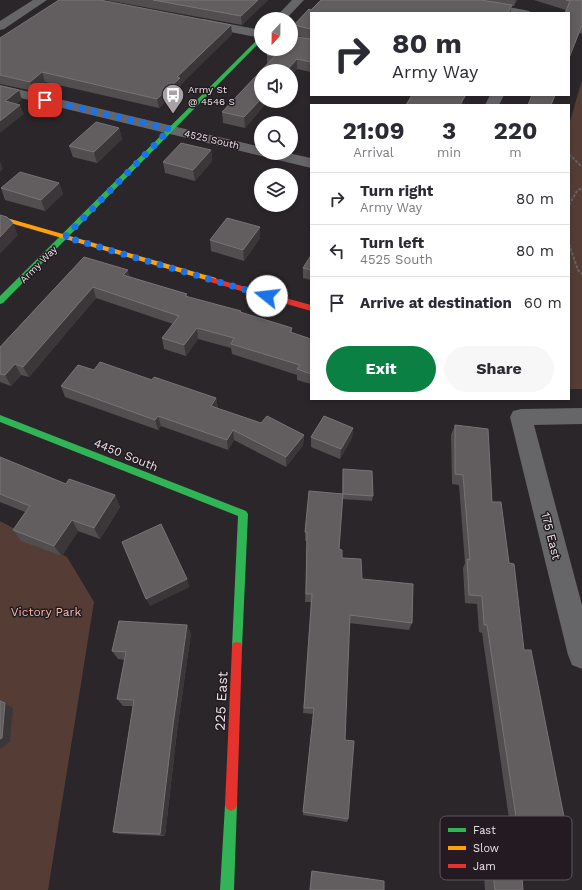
<!DOCTYPE html>
<html lang="en">
<head>
<meta charset="utf-8">
<style>
	:root { --surface:#fff; --page:#f7f7f7; --text:#2b2b33; --muted:#7c7c81; --line:#e1e1e2; --accent:#0b8043 }
	body { margin:0; font-family:"Work Sans",sans-serif; background:var(--page); color:var(--text); height:100vh; display:flex; flex-direction:column; font-size:15px; white-space:nowrap }
	* { box-sizing:border-box; margin:0 }
	p { font-size:13px; color:var(--muted) }
	.icon { flex:none; width:22px; height:22px; fill:none; stroke:currentColor; stroke-width:2; stroke-linecap:round; stroke-linejoin:round }
	.map { position:relative; flex:1; overflow:hidden }
	.side { position:absolute; left:310px; top:104px; width:260px; height:296px; display:flex; flex-direction:column; background:var(--surface); border-radius:0px; box-shadow:0 2px 6px #0003 }
	.side>* { flex:none }
	.top-card { position:absolute; left:310px; top:12px; width:260px; height:84px; border-radius:0px; box-shadow:0 2px 6px #0003; background:#fff; color:var(--text); overflow:hidden }
	.needle { width:26px; rotate:202deg }
	.tools { position:absolute; left:254px; top:12px; display:grid; gap:8px }
	.tools a { display:grid; place-items:center; width:44px; height:44px; border-radius:50%; background:var(--surface); box-shadow:0 2px 6px #0003; font-size:20px }
	.pin { position:absolute; display:grid; place-items:center; width:34px; height:34px; color:#fff; margin:-17px; border-radius:8px; box-shadow:0 2px 6px #0006 }
	.me { position:absolute; width:44px; margin:-22px; rotate:286deg; stroke-linejoin:round; filter:drop-shadow(0 0 3px #0008) }
	.turn { display:flex; align-items:center; gap:14px; height:84px; padding:0 16px; font-size:18px }
	.turn .icon { width:52px; height:52px; stroke-width:2.5 }
	.turn b { display:block; font-size:28px; line-height:34px }
	.eta { display:flex; justify-content:space-evenly; align-items:center; height:68px; text-align:center }
	.eta b { font-size:24px; font-weight:700; line-height:28px }
	.action { display:flex; gap:8px; margin-top:auto; padding:8px 16px }
	.action a { flex:1; height:46px; border-radius:24px; background:var(--accent); color:#fff; font-size:16px; font-weight:700; line-height:46px; text-align:center }
	.action a+a { background:var(--page); color:var(--text) }
	ul { padding:0; list-style:none }
	li { display:flex; align-items:center; gap:12px; height:52px; padding:0 16px; border-top:1px solid var(--line) }
	li div { flex:1 }
	li b { display:block; font-size:15px }
	li em { font-style:normal }
	.map>svg:first-child { display:block }
</style>
</head>
<body>
<div class="map">
<svg width="582" height="890" viewBox="0 0 582 890">
	<rect width="100%" height="100%" fill="#2b262a"/>
	<path fill="#553d36" d="M582 80V389H569V125Z
		M0 521 67 557 94 602 48 890H0Z"/>
	<g fill="none" stroke-linecap="round" stroke-linejoin="round">
		<path stroke="#636264" stroke-width="2" stroke-dasharray="3 1.5" stroke-linecap="butt" d="M569 154 582 167
			M569 205 577 191 582 188
			M569 244 578 270 582 274"/>
		<path fill="#666567" fill-rule="evenodd" d="M33 0H47L4 29 0 30V21Z
			M292 0H304L286 19H274Z
			M444 0H470L525 10 529 11 531 13H505L450 3 446 2Z
			M203 19 261 30V38L199 26 197 23 199 20Z
			M0 85 261 147V153H288L311 158V168L0 93Z
			M490 95H504L499 105H485Z
			M582 408V424L534 425 582 605V669L572 665 568 655 510 417 513 411 521 409Z"/>
		<path fill="#30b455" fill-rule="evenodd" d="M261 36V41L3 303 0 304V296Z
			M0 415 246 511 248 514 242 647 241 651 237 652 233 651 232 647 238 516 0 422Z
			M231 799 235 801 237 805 234 890H220L225 805 227 801Z"/>
		<path fill="#ff9f0a" fill-rule="evenodd" d="M0 216 216 278 217 280 213 282 0 220Z"/>
		<path fill="#e5322d" fill-rule="evenodd" d="M210 278H213L311 305V311L210 282Z
			M237 642 241 643 242 647 237 805 235 809 231 811 227 809 225 805 232 647 233 643Z"/>
	</g>
	<path fill="#524d4f" d="M106 0H268L242 25Z
		M321 0H517L514 6 311 13V39L294 35V25L311 10Z
		M534 0H582V34L579 33 566 10Z
		M231 25 232 34 181 84V87L159 108 45 82 33 91 0 84V38Z
		M311 39V72L297 69 291 76V71L261 101H268L245 128 223 123 222 112 267 64V55Z
		M119 128 122 139 97 163 73 157 69 146Z
		M211 150 212 161 195 181 165 173 163 162Z
		M59 183 63 194 45 211 5 200 1 188Z
		M260 227V238L244 261 211 251 210 240Z
		M311 255V280L303 278V268Z
		M84 257 130 277 187 294V297L292 328V333L311 339V384L297 380V375L232 354 231 348 198 339 186 356 164 349 162 338 173 324 96 298 29 377 21 375 11 386 0 382V347Z
		M94 370 152 380 216 398 218 409 261 423 304 435 303 445 286 467 234 440 228 450 161 426 158 430 65 397 61 386Z
		M455 425 492 502 509 563 524 650 568 837 559 839H512L482 633 479 632 477 604 465 603 463 568 465 563 459 485 452 484 451 435Z
		M353 428 352 438 340 459 311 447V437Z
		M0 457 66 484 115 495 120 507 100 539 78 531 62 556 21 541 13 530 25 512 0 502Z
		M343 469 373 496 372 501 342 499 339 549 342 558 362 579 412 623 409 630 349 623 345 740 348 819 347 822 303 815 313 714 303 713 311 602H305L307 541H305V532L342 494Z
		M191 633 177 731 165 836 120 834 113 832 133 706H123L117 699 125 660 118 659 112 651Z
		M312 871 384 890H310L311 872Z
		M493 874 523 890H485L484 875Z"/>
	<path fill="#3b3739" d="M258 0H268L242 25 241 16Z
		M516 0H517L514 6Z
		M512 5 510 13H508Z
		M231 25 232 34 181 84V87L159 108 157 99 177 77Z
		M582 25 579 33 569 60V58Z
		M297 59V69L291 76V71H286Z
		M42 72 45 82 33 91 30 82Z
		M19 90 22 100 8 110 5 101Z
		M463 95H467L463 101V105H460Z
		M261 99V101H268L245 128 244 117Z
		M20 105 24 114 0 133V121Z
		M119 128 122 139 97 163 94 152Z
		M211 150 212 161 195 181 193 170Z
		M0 161 3 169 0 172Z
		M59 183 63 194 45 211 41 200Z
		M13 223 18 235 0 254V237Z
		M260 227V238L244 261 243 250Z
		M128 270 131 281 123 275Z
		M93 287 96 298 29 377 23 367Z
		M197 328 198 339 186 356 184 345Z
		M15 364 21 375 11 386 5 375Z
		M216 398 218 409 211 406Z
		M158 416 161 426 158 430 155 420Z
		M353 428 352 438 340 459 341 449Z
		M233 430 234 440 228 450 227 440Z
		M304 435 303 445 286 467V457Z
		M115 495 120 507 100 539 94 528Z
		M72 520 78 531 62 556 54 546Z
		M187 579 190 587 150 606 146 599Z
		M187 625 191 633 177 731 165 836 160 834 173 725Z
		M5 703 13 708 10 742 0 749V739Z"/>
	<path fill="#625e5f" stroke="#787375" d="M59 0H100L231 25 177 77 180 78 157 99 42 72 30 82 0 75V38Z
		M153 0H258L241 16Z
		M321 0H481L512 5 508 13H311V29L294 25 309 9 311 10Z
		M566 0H582V25L569 58V13H565L570 1Z
		M291 36 311 39V62L297 59 286 71H261V99L244 117 222 112 275 56 267 55 272 49H291Z
		M0 86 19 90 5 101 20 105 0 121Z
		M412 95H463L465 96 460 105H406Z
		M532 95H555L551 105H528Z
		M96 122 119 128 94 152 69 146Z
		M181 143 211 150 193 170 163 162Z
		M20 172 59 183 41 200 1 188Z
		M0 215 7 217 13 223 0 237Z
		M227 218 260 227 243 250 210 240Z
		M311 255V270L303 268Z
		M84 257 128 270 123 275 187 294 185 296 241 311 240 312 292 328 290 332 311 339V374L297 369 300 365 231 344 234 338 197 328 184 345 162 338 179 316 93 287 23 367 15 364 5 375 0 374V347Z
		M100 362 152 380 154 377 216 398 211 406 261 423 267 416 304 435 286 457 233 430 227 440 158 416 155 420 61 386 78 365 94 370Z
		M324 416 353 428 341 449 311 437Z
		M455 425 488 429 492 502H501L509 563 514 564 524 650H531L568 837H519L487 625H484L482 596 469 595 467 559 470 560 463 475 455 474Z
		M0 457 66 484 69 479 115 495 94 528 72 520 54 546 13 530 30 506 0 494Z
		M343 469 372 471 373 496 343 494Z
		M309 491 343 494 339 549 342 550V558L361 559 362 579 413 584 412 623 350 615 345 740 354 741 348 819 303 812 314 708H304L312 594H306L307 532H305Z
		M161 524 187 579 146 599 122 542Z
		M119 621 187 625 173 725 160 834 113 832 134 700 117 699 126 652 112 651Z
		M0 701 5 703 2 738 0 739Z
		M312 871 384 881V890H310Z
		M493 874 522 877 523 890H495Z"/>
	<g fill="none" stroke-linecap="round" stroke-linejoin="round">
		<path stroke="#1a73e8" stroke-width="7" stroke-dasharray="0 12.6" d="M45 100 170 129 65 237 267 296"/>
	</g>
	<defs>
		<g id="bus-pin" transform="scale(1.15)"><path d="M0 17L-7.5 6A9.5 9.5 0 1 1 7.5 6Z" fill="#a8a2a6" stroke="#231a22"/><path d="M-5-6H5V4H4V6H2V4H-2V6H-4V4H-5ZM-3.5-4V0h7V-4ZM-3.5 1.2v1.5H-2V1.2ZM2 1.2v1.5H3.5V1.2Z" fill="#fff"/></g>
	</defs>
	<g fill-rule="evenodd">
		<use href="#bus-pin" x="173" y="95"/>
	</g>
	<g text-anchor="middle" stroke-width="3" stroke-linejoin="round" paint-order="stroke">
		<g font-size="10" fill="#ebe4e9" stroke="#231a22" text-anchor="start">
			<text x="188" y="93">Army St<tspan x="188" dy="12">@ 4546 S</tspan></text>
		</g>
		<g font-size="10" fill="#ebe4e9" stroke="#231a22">
			<text transform="translate(212 139) rotate(13)" y="4">4525 South</text>
			<text transform="translate(38 264) rotate(-45)" y="4">Army Way</text>
		</g>
		<g font-size="12" fill="#ebe4e9" stroke="#231a22">
			<text transform="translate(126 455) rotate(22)" y="4">4450 South</text>
			<text transform="translate(551 536) rotate(76)" y="4">175 East</text>
		</g>
		<g font-size="12" fill="#f6bca8" stroke="#231a22">
			<text x="46" y="616">Victory Park</text>
		</g>
		<g font-size="14" fill="#ebe4e9" stroke="#231a22">
			<text transform="translate(221 701) rotate(-87)" y="5">225 East</text>
		</g>
	</g>
	<rect x="440" y="816" width="132" height="64" rx="6" fill="#231a22" stroke="#5f575e" stroke-width="1"/>
	<rect x="448" y="828" width="18" height="4" fill="#30b455"/>
	<rect x="448" y="846" width="18" height="4" fill="#ff9f0a"/>
	<rect x="448" y="864" width="18" height="4" fill="#e5322d"/>
	<g font-size="11" fill="#ebe4e9">
		<text x="473" y="834">Fast</text>
		<text x="473" y="852">Slow</text>
		<text x="473" y="870">Jam</text>
	</g>
</svg>
<div class="tools">
<a><svg class="needle" viewBox="-14 -14 28 28"><path d="M0-13l5 13h-10z" fill="#e53935"/><path d="M0 13l5-13h-10z" fill="#7c7c81"/></svg></a>
<a><svg class="icon" aria-label="sound" viewBox="0 0 24 24"><path d="M4 9h4l5-4v14l-5-4H4zM17 9q2 3 0 6"/></svg></a>
<a><svg class="icon" aria-label="search" viewBox="0 0 24 24"><circle cx="10" cy="10" r="6"/><path d="M15 15l6 6"/></svg></a>
<a><svg class="icon" aria-label="layers" viewBox="0 0 24 24"><path d="M12 4l9 5-9 5-9-5zM3 14l9 5 9-5"/></svg></a>
</div>
<div class="pin" style="left:45px;top:100px;background:#d93025"><svg class="icon" aria-label="arrive" viewBox="0 0 24 24"><path d="M6 21V4h12l-3 4 3 4H6"/></svg></div>
<svg class="me" style="left:267px;top:296px" viewBox="-20 -20 40 40"><circle r="19" fill="#fff"/><path d="M0-13L10 11 0 6-10 11z" fill="#1a73e8"/></svg>
<div class="top-card">
<div class="turn"><svg class="icon" aria-label="right" viewBox="0 0 24 24"><path d="M7 20v-9h11M14 6l5 5-5 5"/></svg><div><b>80 m</b>Army Way</div></div>
</div>
<section class="side">
<div class="eta">
<div><b>21:09</b><p>Arrival</p></div>
<div><b>3</b><p>min</p></div>
<div><b>220</b><p>m</p></div>
</div>
<ul>
<li><svg class="icon" aria-label="right" viewBox="0 0 24 24"><path d="M7 20v-9h11M14 6l5 5-5 5"/></svg><div><b>Turn right</b><p>Army Way</p></div><em>80 m</em></li>
<li><svg class="icon" aria-label="left" viewBox="0 0 24 24"><path d="M17 20v-9H6M10 6l-5 5 5 5"/></svg><div><b>Turn left</b><p>4525 South</p></div><em>80 m</em></li>
<li><svg class="icon" aria-label="arrive" viewBox="0 0 24 24"><path d="M6 21V4h12l-3 4 3 4H6"/></svg><div><b>Arrive at destination</b></div><em>60 m</em></li>
</ul>
<div class="action"><a>Exit</a><a>Share</a></div>
</section>
</div>
</body>
</html>
